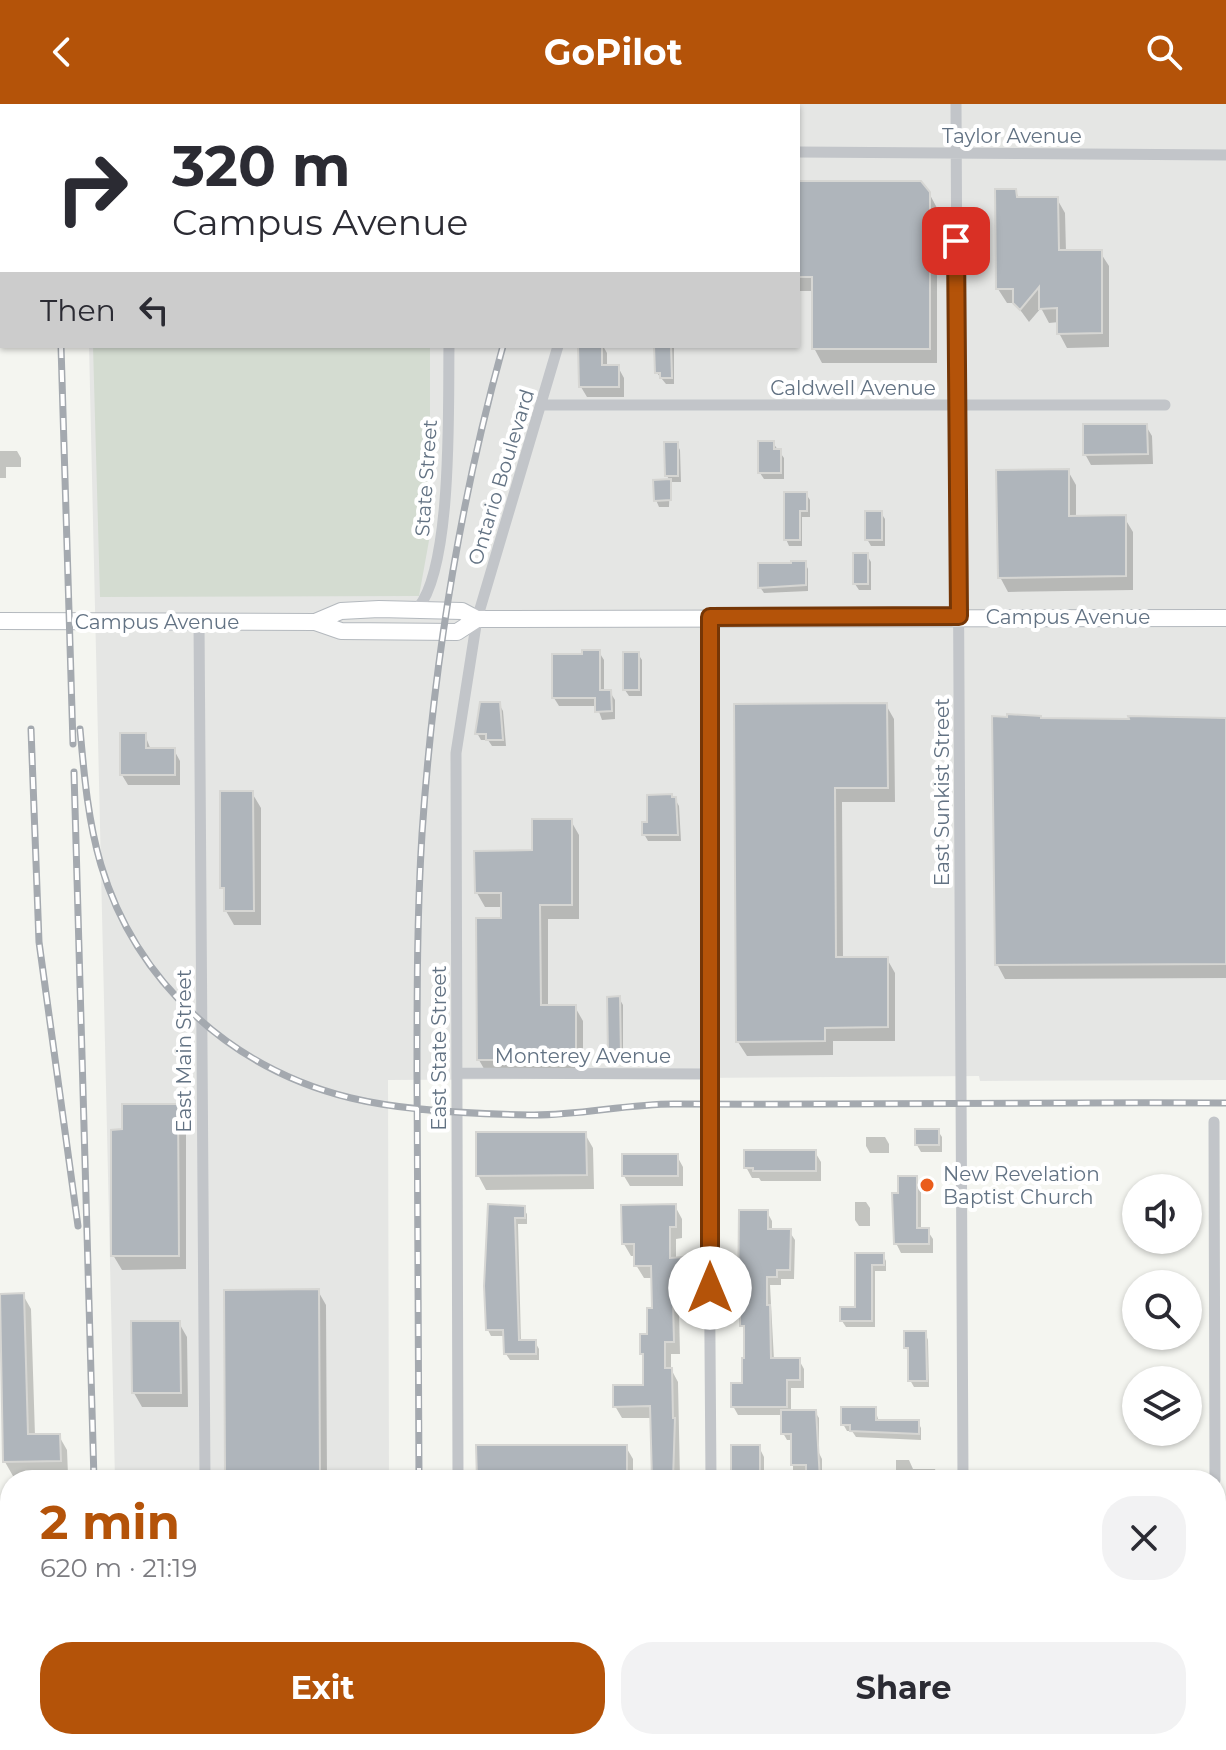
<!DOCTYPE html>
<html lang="en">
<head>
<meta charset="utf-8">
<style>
	:root { --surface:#fff; --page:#f2f2f3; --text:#2b2b33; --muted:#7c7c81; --accent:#b45309 }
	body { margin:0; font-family:Montserrat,sans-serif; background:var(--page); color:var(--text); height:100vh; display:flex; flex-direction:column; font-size:30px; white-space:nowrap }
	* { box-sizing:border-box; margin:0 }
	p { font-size:26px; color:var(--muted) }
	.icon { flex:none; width:44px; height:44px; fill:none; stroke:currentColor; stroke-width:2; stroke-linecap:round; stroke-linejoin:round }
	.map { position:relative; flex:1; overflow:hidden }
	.side { position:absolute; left:0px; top:1366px; width:1226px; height:280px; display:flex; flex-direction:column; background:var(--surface); border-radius:32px 32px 0 0; box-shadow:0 2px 6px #0004 }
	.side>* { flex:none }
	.guide { position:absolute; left:0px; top:0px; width:800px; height:244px; box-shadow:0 2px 6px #0004; background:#fff; color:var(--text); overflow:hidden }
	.buttons { position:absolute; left:1122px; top:1070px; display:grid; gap:16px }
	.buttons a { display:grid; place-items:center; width:80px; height:80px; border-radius:50%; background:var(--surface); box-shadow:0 2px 6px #0004; font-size:40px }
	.pin { position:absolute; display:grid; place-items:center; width:68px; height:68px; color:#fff; margin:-34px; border-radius:16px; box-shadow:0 4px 12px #0006 }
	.me { position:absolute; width:88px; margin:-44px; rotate:0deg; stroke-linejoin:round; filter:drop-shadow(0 0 6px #0008) }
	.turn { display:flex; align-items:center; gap:28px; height:168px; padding:0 40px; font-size:36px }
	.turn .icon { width:104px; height:104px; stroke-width:2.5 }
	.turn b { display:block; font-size:56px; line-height:68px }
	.then { display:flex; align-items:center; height:76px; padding:0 40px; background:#0003; gap:16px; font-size:30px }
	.round { display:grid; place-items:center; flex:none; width:84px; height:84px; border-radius:32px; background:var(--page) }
	.summary { display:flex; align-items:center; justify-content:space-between; height:136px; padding:0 40px }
	h1 { font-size:48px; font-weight:700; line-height:60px; color:var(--accent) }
	.primary-button { display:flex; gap:16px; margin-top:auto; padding:16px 40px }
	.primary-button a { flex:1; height:92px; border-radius:32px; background:var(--accent); color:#fff; font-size:32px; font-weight:700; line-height:92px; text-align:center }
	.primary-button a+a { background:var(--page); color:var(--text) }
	header { display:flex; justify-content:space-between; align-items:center; height:104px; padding:0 40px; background:var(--accent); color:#fff; font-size:36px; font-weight:700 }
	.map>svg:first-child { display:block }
</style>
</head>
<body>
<header><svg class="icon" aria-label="back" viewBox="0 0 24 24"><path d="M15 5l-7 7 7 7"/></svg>GoPilot<svg class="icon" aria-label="search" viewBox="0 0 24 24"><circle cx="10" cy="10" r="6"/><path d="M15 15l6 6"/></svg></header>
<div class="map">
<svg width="1226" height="1646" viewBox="0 0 1226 1646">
	<rect width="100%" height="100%" fill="#f4f5f0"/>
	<path fill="#e5e6e4" d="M83 0H1226V976L980 977 979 972 388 976 389 1376H115L89 242H798V2Z
		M122 1636H390V1646H122Z"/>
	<path fill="#d4dcd1" d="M87 0H430V2H87Z
		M93 242H430V431L419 492 100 493Z
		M850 1636H956V1646H850Z"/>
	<path fill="#0003" d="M798 79 929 89 937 104V259H822L814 244V187H798Z
		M1015 87 1020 95H1057L1065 109 1066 148H1100L1109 162V243L1067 244 1059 229V218L1049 219 1041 204 1029 218 1015 199H1007L998 185Z
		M580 242H603L607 249V263H618L624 274V293H587L581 283Z
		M656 242H674V280H666L657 269Z
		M1146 322 1152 332 1153 360 1091 361 1085 350Z
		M773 339 784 354V375H764L760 369Z
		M677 340 680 346 681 378H670L669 403H659L656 396 670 377 667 372Z
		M0 347H17L21 354V363H6V374H0Z
		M1068 367 1076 381V414L1124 413 1133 428V486L1008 488 1000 473Z
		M806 390 810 396V413H802V442H789L786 435Z
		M881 409 885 415V442H871L867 435Z
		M867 451 871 458V486H859L855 480Z
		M805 459 808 465V487L764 489 760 483Z
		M599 548 604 556V588H610L615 596V615L602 616 597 602H559L554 594 584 552Z
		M638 550 642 556V592H629L625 586Z
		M499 600 503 607 506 642H492L488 636H481L477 629Z
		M886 601 894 615 895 698H842L843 855H887L895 869V937H833V951L747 952 738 938 736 602Z
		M1039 614 1226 616V874L1005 875 997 860Z
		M145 631 151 646H174L180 657V681H128L122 671Z
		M252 689 261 704V821H234L226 807V790L222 783Z
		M675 695 679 702 681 737H648L644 730 649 720Z
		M571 717 579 731V815H548V903H575L583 917V969L487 970 479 956 503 816V803H485L477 789Z
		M619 894 623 901V957H614L610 950Z
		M177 1002 186 1016V1165L122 1166 113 1151 124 1027Z
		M938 1027 942 1033V1048H921L917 1041Z
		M585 1030 593 1044 594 1085 486 1086 478 1071Z
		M866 1033H885L889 1040V1049H870L866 1042Z
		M815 1048 821 1058V1077H761L759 1074H752L746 1063Z
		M677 1052 683 1063V1082H630L624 1072Z
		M916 1074 921 1083V1126H927L933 1135V1149H901L896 1139Z
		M855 1098H866L870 1104V1122H859L855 1116Z
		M489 1102 523 1104 527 1110V1120H518L521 1238H535L539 1245V1256H510L506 1250V1232H491L488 1226Z
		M675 1102 682 1115V1134L676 1135V1155H683L690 1167 688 1208H679L680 1250H671V1265L678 1278 680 1376H653L652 1314H622L615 1302 645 1283V1255L642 1249 654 1206 653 1174H644L636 1161V1152H631L624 1140Z
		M767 1108 772 1117V1127H789L795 1136 794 1175H781V1181H770L774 1256H799L804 1265V1284H791V1308H815L819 1314V1349L822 1355V1367H841L845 1376H896V1356H909L913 1365H935L939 1376H793V1336H787L783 1329V1311H738L733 1302 744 1281 746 1228 742 1221Z
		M857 1151H883L886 1157V1167H875V1223H846L842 1217 857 1205Z
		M318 1187 326 1201 327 1376H230L227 1372Z
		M23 1191 31 1205 35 1332H59L67 1346 68 1371 13 1372 5 1358Z
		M179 1219 187 1233 188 1303H142L134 1289Z
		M925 1229 928 1236 929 1283H914L910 1276V1251L906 1244Z
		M875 1305 879 1318H918L921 1324V1336L856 1333 852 1327H847L843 1320Z
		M626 1343 633 1355V1376H479Z
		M759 1343 764 1353V1376H733Z
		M225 1636H264V1646H225Z
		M332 1636H395V1646H332Z
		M494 1636H519L523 1646H494Z
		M561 1636H575V1646H562Z
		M745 1636H829V1646H745Z"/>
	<path fill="#afb5bb" stroke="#d6d6d3" stroke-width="2" d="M798 77H921L930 88V245H812V173H798Z
		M995 85H1016L1017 93H1058L1059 146H1102V229L1057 230V204L1039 205V183L1020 206 1013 199V185H996Z
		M578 242H602V261H619V283H579Z
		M654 242H671L672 274H660V269H655Z
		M1083 320H1147L1148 350 1083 351Z
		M758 337H774V345H781V369H758Z
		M664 338H678V372H665Z
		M1069 365V412L1126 411V472L998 474 996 366Z
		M671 375V396L654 397 653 376Z
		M784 388H807V407H800V436H784Z
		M865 407H882V436H865Z
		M853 449H868V480H853Z
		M791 457H806V481L758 484V459H791Z
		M582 546H600V586H611L612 607 595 608V594H552V550H582Z
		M623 548H639V586H623Z
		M480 598H500L503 636H486V630H475Z
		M887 599 888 684H835L836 853H888V923L825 924V937L736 938 734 600Z
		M1007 610 1041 612V614L1129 615 1128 612 1226 614V860L995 861 992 612 1007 613Z
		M120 629H146V644H175V671H120Z
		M220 687H253L254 807H224V784H220Z
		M672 690V693H676L678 731H642V718H647V691Z
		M532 715H572V801H540L541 901H576V956H477L476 814H501V789H475L474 747 532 746Z
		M620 892 621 951H608L607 893Z
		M122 1000H178L179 1152H111V1026L122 1025Z
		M915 1025H939V1041H915Z
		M476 1028H586L587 1071 476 1072Z
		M744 1046H816V1067H753V1064H744Z
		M622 1050H678V1072H622Z
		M898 1072H917V1124H929V1140H894L892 1089H898Z
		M488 1100 525 1102V1114H515L519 1236H536V1250H504L503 1226H486L484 1182Z
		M676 1100V1123H670V1154L684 1153V1172H682V1196H673L674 1238H665V1264H672L673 1314H675L673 1376H652L650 1302 613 1303V1281H643V1250H640V1230H647V1204H652L651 1162H634V1140H622L621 1101Z
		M739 1106H768V1125H791L790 1166H777V1173H767V1201H770L771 1254H800V1276H787V1303H731V1279H742V1254H744V1222H740V1198H738Z
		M855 1149H884V1161H872V1217H840V1203H855Z
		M319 1185 320 1372H225L224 1186Z
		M24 1189 28 1330H60L61 1357 3 1358 0 1190Z
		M131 1217H180L181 1289H132Z
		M904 1227H926L927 1277H908V1244H904Z
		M841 1303H876V1316H919V1330L850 1327V1321H841Z
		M781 1306H816L820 1376H806V1361H791V1330H781Z
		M476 1341H627V1376H477Z
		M731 1341H760V1376H731Z"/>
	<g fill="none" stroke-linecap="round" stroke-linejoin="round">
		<g stroke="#b4b9be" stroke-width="18">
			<path id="secondary" d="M0 517 315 518 341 527 457 528 477 515
				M315 518 341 507 379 505 462 507 477 515 1226 514
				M1216 1440H1226
				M0 1442H10"/>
		</g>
		<path stroke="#c2c5c9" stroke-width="11" d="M956 0 963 1376
			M451 2V0
			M632 2 633 0
			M798 48 1226 51
			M541 301H1165
			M418 504C453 462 448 300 449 242
			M710 513 708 970 711 1376
			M199 518 205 1376
			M458 969 708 970
			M1214 1018 1215 1376
			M458 1376 456 649 477 515 558 242
			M1216 1575V1646
			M206 1636V1646
			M461 1636V1646
			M711 1636V1646
			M964 1636V1646"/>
		<use href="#secondary" stroke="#fff" stroke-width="16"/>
		<g stroke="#a4a9af" stroke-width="7">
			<path id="rail" d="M53 0V2
				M67 0V2
				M581 2 582 0
				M61 242 73 640
				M31 625 39 838 78 1122
				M80 625C84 670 88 717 101 761 136 879 232 965 351 994 405 1007 474 1010 530 1011 578 1012 625 1000 674 1000 858 1001 1042 998 1226 999
				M74 668 94 1376
				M419 1376C419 1241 417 1106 417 971 417 891 417 810 422 730 433 565 459 401 503 242
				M103 1636V1646
				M421 1636V1646"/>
		</g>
		<use href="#rail" stroke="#fff" stroke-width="4" stroke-dasharray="12" stroke-linecap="butt"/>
	</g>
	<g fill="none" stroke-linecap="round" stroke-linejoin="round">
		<g stroke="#753606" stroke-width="20">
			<path id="route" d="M710 1184V513L959 512 956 137"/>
		</g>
		<use href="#route" stroke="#b45309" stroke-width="14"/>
	</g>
	<circle fill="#ea5d1b" stroke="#fff" stroke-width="3" cx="927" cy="1081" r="8"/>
	<g text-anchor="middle" stroke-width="8" stroke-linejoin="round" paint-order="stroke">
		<g font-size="20" fill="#627283" stroke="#fff">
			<text x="1012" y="39">Taylor Avenue</text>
			<text x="853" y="291">Caldwell Avenue</text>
			<text transform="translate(501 373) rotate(-73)" y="7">Ontario Boulevard</text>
			<text transform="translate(426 374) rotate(-86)" y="7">State Street</text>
			<text x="1068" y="520">Campus Avenue</text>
			<text x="157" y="525">Campus Avenue</text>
			<text transform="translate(942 688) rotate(-90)" y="7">East Sunkist Street</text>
			<text transform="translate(439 944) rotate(-90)" y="7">East State Street</text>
			<text transform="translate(184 947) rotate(-90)" y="7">East Main Street</text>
			<text x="583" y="959">Monterey Avenue</text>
		</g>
		<g font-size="20" fill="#627283" stroke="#fff" text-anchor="start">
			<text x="943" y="1077">New Revelation<tspan x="943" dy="23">Baptist Church</tspan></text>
		</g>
	</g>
</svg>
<div class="buttons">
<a><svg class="icon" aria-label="sound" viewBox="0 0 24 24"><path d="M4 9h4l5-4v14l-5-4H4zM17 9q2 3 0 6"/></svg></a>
<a><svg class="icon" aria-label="search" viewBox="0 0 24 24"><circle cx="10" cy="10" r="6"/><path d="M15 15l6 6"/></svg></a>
<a><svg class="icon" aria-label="layers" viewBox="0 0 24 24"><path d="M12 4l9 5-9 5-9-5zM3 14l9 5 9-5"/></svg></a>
</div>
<div class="pin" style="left:956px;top:137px;background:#d93025"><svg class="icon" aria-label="arrive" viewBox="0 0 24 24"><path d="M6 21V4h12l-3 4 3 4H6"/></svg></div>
<svg class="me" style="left:710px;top:1184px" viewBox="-20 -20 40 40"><circle r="19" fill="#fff"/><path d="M0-13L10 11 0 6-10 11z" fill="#b45309"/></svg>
<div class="guide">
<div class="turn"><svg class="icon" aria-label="right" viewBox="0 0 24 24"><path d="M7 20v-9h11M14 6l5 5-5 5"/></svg><div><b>320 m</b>Campus Avenue</div></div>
<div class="then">Then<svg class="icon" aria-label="left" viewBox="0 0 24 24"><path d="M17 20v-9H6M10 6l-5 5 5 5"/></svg></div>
</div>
<section class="side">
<div class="summary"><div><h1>2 min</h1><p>620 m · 21:19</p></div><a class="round"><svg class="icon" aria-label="close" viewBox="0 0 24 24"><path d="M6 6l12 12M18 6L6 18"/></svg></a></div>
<div class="primary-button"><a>Exit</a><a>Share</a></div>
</section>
</div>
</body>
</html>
